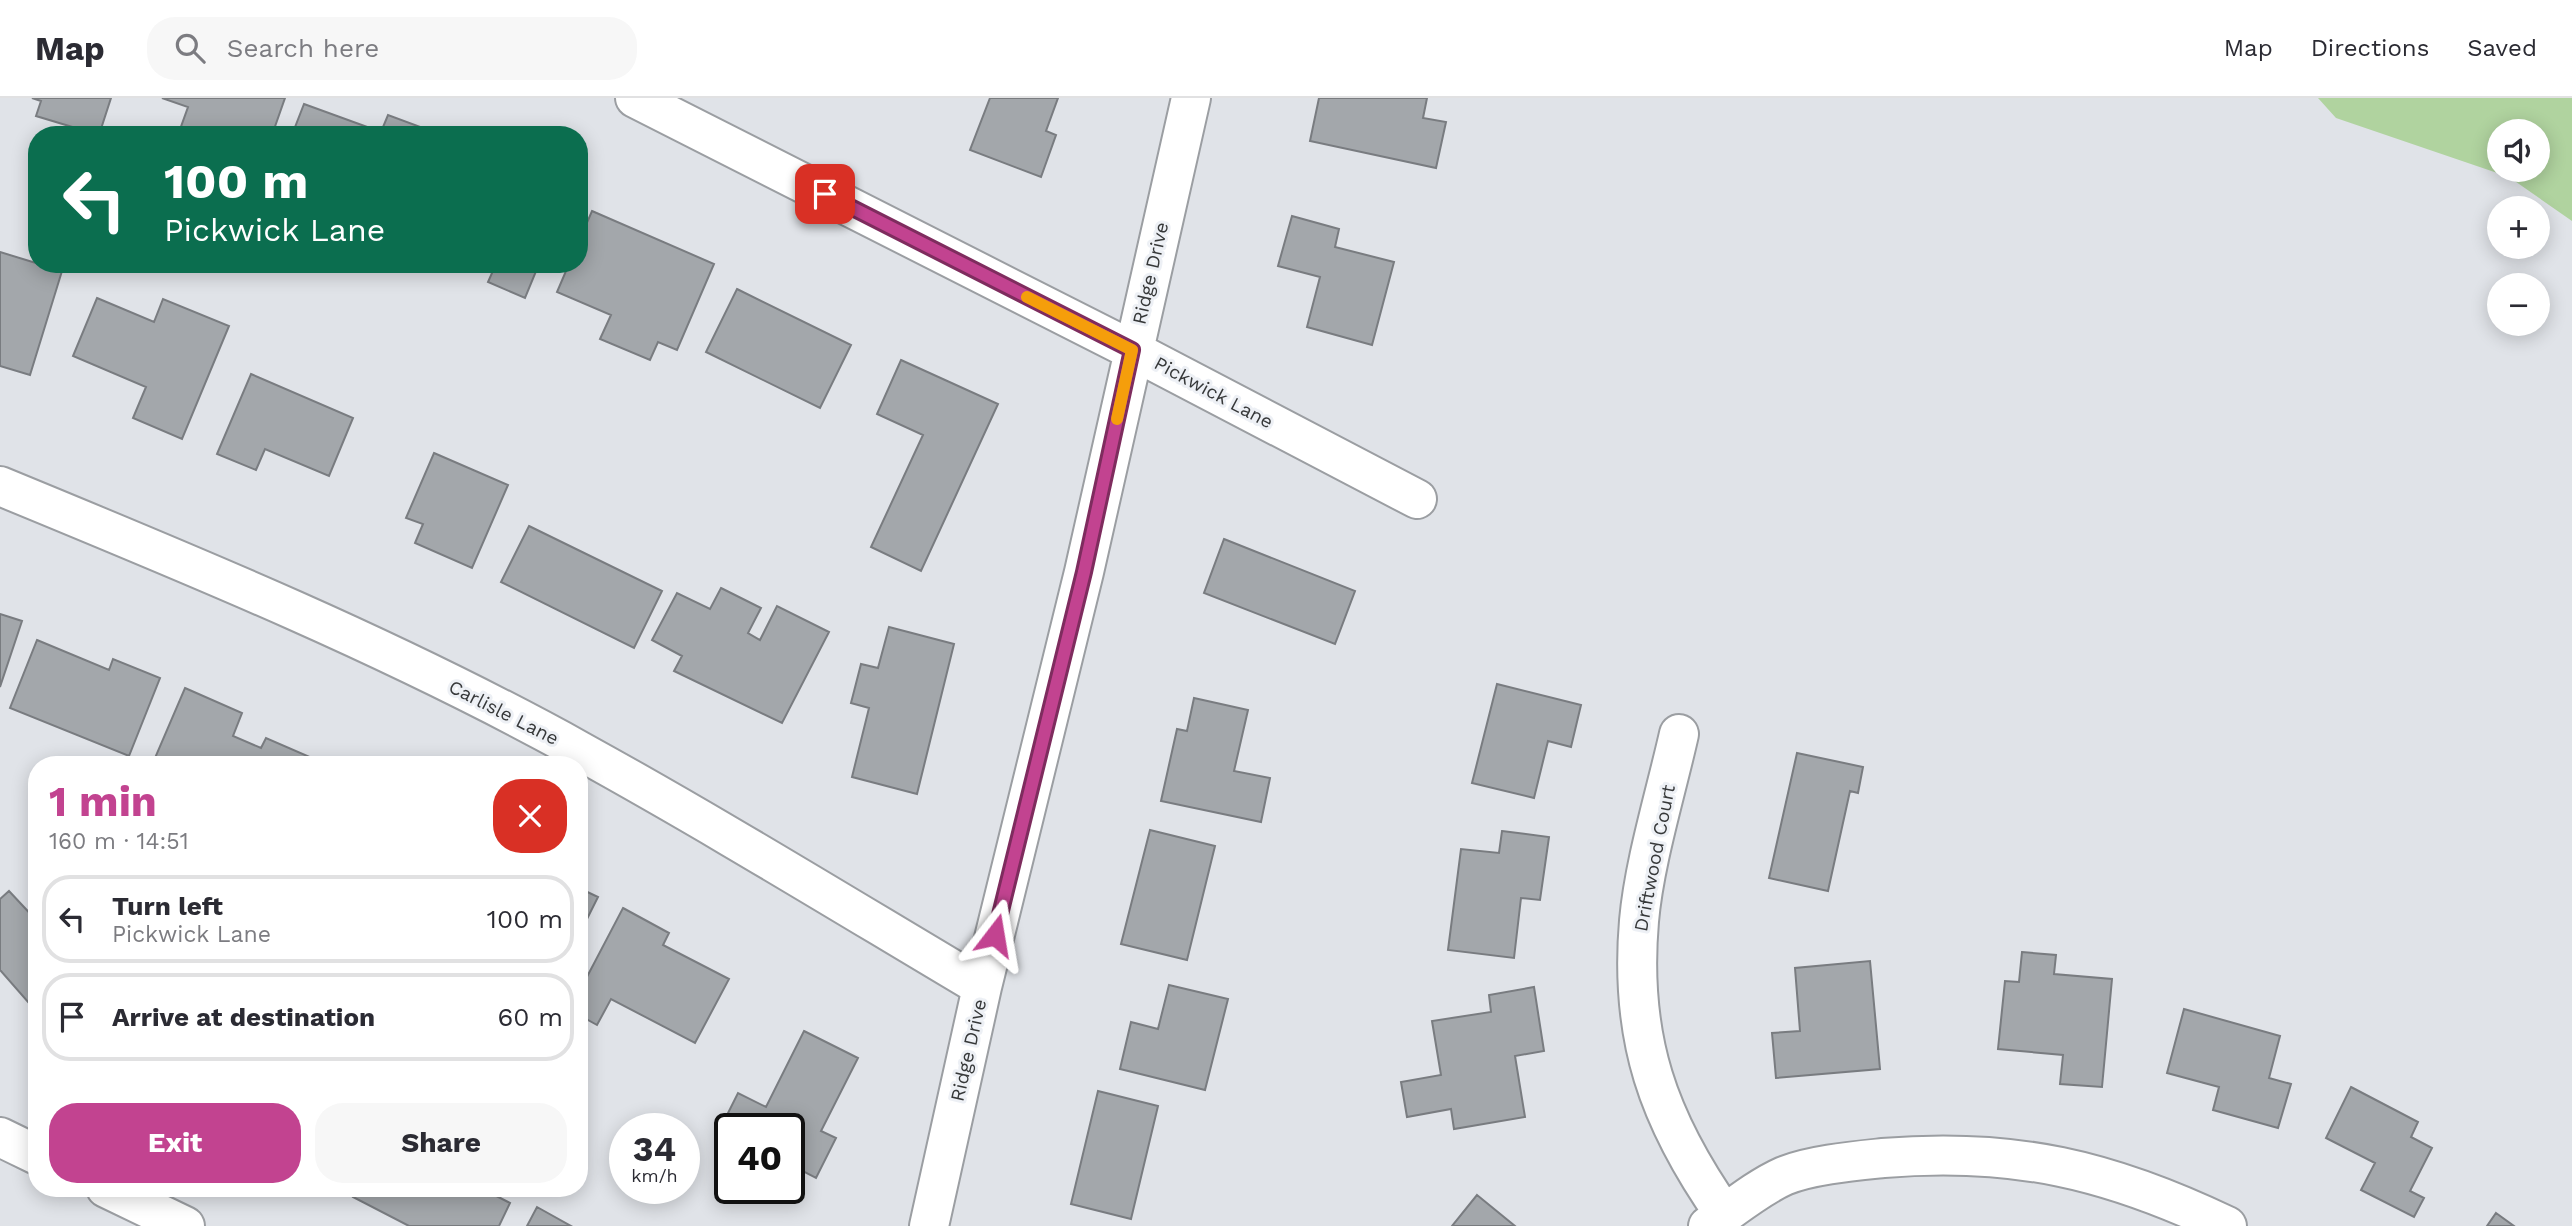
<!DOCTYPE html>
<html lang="en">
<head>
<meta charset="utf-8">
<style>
	:root { --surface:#fff; --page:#f7f7f7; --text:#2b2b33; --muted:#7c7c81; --line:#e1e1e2; --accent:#c24390 }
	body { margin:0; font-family:"Work Sans",sans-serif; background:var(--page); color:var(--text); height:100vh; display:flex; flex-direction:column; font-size:26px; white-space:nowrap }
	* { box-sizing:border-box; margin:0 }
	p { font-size:23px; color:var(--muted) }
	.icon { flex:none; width:38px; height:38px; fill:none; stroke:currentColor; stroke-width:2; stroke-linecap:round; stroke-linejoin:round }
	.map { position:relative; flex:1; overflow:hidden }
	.details { position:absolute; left:28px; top:658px; width:560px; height:441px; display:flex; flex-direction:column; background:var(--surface); border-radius:28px; box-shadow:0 4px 18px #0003 }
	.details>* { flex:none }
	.guide { position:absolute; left:28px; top:28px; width:560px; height:147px; border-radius:28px; box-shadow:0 4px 18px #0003; background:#0b6e4f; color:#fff; overflow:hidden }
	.controls { position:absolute; left:2487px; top:21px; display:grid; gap:14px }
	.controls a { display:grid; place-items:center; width:63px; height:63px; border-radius:50%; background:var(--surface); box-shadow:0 4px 18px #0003; font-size:35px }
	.speed { position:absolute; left:609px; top:1015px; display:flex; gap:14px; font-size:35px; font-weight:700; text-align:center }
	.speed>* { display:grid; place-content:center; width:91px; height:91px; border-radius:50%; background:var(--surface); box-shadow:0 4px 18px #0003; line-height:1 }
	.speed small { font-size:18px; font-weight:400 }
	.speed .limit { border:4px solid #111; border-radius:10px; background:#fff; color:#111 }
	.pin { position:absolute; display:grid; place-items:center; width:60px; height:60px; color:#fff; margin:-30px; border-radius:14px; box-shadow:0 4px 10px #0006 }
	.me { position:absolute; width:77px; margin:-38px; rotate:14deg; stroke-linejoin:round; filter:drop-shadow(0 0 5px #0008) }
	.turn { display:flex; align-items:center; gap:24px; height:147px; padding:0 21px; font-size:32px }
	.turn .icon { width:91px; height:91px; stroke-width:2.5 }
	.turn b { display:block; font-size:49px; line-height:60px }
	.round { display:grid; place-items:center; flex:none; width:74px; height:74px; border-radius:28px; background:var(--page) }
	.overview { display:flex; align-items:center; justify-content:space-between; height:119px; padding:0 21px }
	h1 { font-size:42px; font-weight:700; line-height:52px; color:var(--accent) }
	.primary-button { display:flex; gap:14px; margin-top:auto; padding:14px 21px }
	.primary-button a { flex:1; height:80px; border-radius:28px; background:var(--accent); color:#fff; font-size:28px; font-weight:700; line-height:80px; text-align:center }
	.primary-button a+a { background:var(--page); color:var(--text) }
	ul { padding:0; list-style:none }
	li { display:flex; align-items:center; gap:21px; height:88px; margin:0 14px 10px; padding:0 7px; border:4px solid var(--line); border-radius:28px }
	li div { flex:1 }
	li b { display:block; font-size:26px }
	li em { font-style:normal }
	header { display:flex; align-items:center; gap:42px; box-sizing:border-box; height:98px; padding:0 35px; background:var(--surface); border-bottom:2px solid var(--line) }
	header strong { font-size:33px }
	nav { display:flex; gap:38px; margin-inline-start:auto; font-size:24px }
	.search { width:490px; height:63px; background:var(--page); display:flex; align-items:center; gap:18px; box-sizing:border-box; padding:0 24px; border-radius:28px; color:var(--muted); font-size:26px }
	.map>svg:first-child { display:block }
</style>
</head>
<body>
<header>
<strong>Map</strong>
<div class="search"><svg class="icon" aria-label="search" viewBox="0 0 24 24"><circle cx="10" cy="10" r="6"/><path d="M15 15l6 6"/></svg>Search here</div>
<nav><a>Map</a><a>Directions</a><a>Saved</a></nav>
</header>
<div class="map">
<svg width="2572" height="1128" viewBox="0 0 2572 1128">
	<rect width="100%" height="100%" fill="#e0e3e8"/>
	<path fill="#b0d39f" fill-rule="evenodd" d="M2318 0H2572V123L2509 79 2336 20ZM2499 33H2538V72H2499Z"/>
	<path fill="#a3a7ab" stroke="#797c80" stroke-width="2" d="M32 0H111L99 37 36 18 41 3Z
		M162 0H285L272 37H178L188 9Z
		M990 0H1058L1046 33 1056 37 1041 79 970 52Z
		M1319 0H1427L1423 20 1446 24 1436 70 1310 43Z
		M304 6 381 34 388 17 434 34 433 37H292Z
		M592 113 714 166 677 252 658 244 650 262 600 241 611 217 557 194 569 166H579V143Z
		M1292 118 1339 131 1335 149 1394 164 1372 247 1307 229 1320 179 1278 168Z
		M0 154 62 173 30 277 0 268Z
		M496 166H539L525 200 488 184Z
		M737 191 851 247 820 310 706 254Z
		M97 200 154 224 163 201 229 228 182 341 133 320 146 289 73 258Z
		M901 262 998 306 921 473 871 449 923 337 877 316Z
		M251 276 353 320 329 378 265 351 256 372 217 356Z
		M434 355 508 387 472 470 415 445 423 426 406 420Z
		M529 428 662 493 634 550 501 484Z
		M1224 441 1355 493 1335 546 1204 495Z
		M721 490 761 510 748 535 760 542 777 508 829 534 782 625 674 573 682 558 652 542 677 495 710 511Z
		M0 516 22 523 0 589Z
		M889 529 954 546 917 696 852 679 869 610 851 605 861 566 878 570Z
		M37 542 109 572 113 561 160 580 129 658 10 610Z
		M1497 586 1581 607 1571 649 1548 643 1534 700 1472 685Z
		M185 590 242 615 233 638 261 650 266 640 312 660 309 667H152Z
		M1194 600 1248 612 1234 673 1270 680 1261 724 1161 703 1177 631 1187 633Z
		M1797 655 1863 669 1858 695 1850 693 1828 793 1769 780Z
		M1150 732 1215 748 1187 862 1121 846Z
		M1502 733 1549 739 1540 802 1521 800 1514 860 1448 852 1461 751 1499 755Z
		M579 790 598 799 579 837Z
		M9 793 37 823 35 912 0 872V801Z
		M623 810 669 835 663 847 729 881 695 945 611 901 597 927 579 917V894Z
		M2022 854 2056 857 2054 876 2112 881 2102 989 2060 986 2063 957 1998 951 2005 883 2019 884Z
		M1870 863 1880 971 1776 980 1772 935 1800 933 1795 870Z
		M1169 887 1228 901 1205 992 1120 971 1131 924 1158 931Z
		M1534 889 1544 953 1515 958 1525 1019 1454 1031 1451 1011 1407 1019 1401 984 1441 977 1432 923 1491 914 1489 897Z
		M2184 911 2280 938 2269 980 2291 986 2278 1030 2213 1012 2219 989 2167 975Z
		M804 933 858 960 821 1033 836 1040 816 1080 789 1066V1031H730V1036L720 1031 738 995 766 1009Z
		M2351 989 2418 1024 2411 1039 2432 1050 2410 1093 2424 1100 2414 1119 2361 1092 2375 1065 2326 1040Z
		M1098 993 1158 1008 1131 1121 1071 1106Z
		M357 1090H481L510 1105 499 1128H409L353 1099Z
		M1477 1097 1515 1128H1452Z
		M537 1109 571 1128H527Z
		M2496 1115 2514 1128H2487Z"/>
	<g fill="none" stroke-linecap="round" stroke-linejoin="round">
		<g stroke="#9b9ea2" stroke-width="42">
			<path id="minor" d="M635 0 1132 252 1417 401
				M0 388C197 469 394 550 580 653 716 728 849 810 982 889
				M1679 636C1666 694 1644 765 1639 823 1629 940 1658 1022 1725 1117
				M0 1039 37 1057
				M106 1090 185 1128
				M929 1128 982 889 1084 474 1191 0
				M1708 1128C1731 1112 1757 1090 1784 1078 1810 1067 1854 1063 1883 1060 2014 1049 2110 1072 2227 1128"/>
		</g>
		<use href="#minor" stroke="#fff" stroke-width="38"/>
	</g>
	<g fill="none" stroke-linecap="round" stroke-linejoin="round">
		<g stroke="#7e2c5e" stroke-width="18">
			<path id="route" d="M825 96 1132 252 1084 474 995 837"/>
		</g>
		<use href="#route" stroke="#c24390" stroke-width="12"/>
		<path stroke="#f59e0b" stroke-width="12" d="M1027 199 1132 252 1117 321"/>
	</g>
	<g text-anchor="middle" stroke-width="6" stroke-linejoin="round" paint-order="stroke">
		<g font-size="19" fill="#363839" stroke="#edf0f5">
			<text transform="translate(1150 175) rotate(-77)" y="7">Ridge Drive</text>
			<text transform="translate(1214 294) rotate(28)" y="7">Pickwick Lane</text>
			<text transform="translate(504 614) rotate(27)" y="7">Carlisle Lane</text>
			<text transform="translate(1654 760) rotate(-79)" y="7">Driftwood Court</text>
			<text transform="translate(968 952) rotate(-77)" y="7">Ridge Drive</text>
		</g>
	</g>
</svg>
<div class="controls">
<a><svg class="icon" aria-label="sound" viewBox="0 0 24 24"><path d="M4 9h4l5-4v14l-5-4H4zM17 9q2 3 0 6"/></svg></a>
<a>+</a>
<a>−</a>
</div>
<div class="speed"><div>34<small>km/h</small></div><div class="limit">40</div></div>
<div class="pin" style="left:825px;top:96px;background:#d93025"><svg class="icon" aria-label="arrive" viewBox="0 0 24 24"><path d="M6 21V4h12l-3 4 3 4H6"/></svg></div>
<svg class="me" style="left:995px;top:837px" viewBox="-20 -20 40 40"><path d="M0-17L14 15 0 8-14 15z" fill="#c24390" stroke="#fff" stroke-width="4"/></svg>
<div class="guide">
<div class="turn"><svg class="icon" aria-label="left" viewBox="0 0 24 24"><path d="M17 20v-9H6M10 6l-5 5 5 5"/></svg><div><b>100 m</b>Pickwick Lane</div></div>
</div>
<section class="details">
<div class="overview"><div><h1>1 min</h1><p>160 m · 14:51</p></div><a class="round" style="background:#d93025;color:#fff"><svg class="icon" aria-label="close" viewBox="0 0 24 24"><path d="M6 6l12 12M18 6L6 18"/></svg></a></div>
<ul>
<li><svg class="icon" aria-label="left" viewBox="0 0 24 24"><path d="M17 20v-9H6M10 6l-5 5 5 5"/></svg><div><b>Turn left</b><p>Pickwick Lane</p></div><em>100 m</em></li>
<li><svg class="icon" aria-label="arrive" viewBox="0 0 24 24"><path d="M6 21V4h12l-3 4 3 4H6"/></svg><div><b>Arrive at destination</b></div><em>60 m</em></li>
</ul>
<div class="primary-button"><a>Exit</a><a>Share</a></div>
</section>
</div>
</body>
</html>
